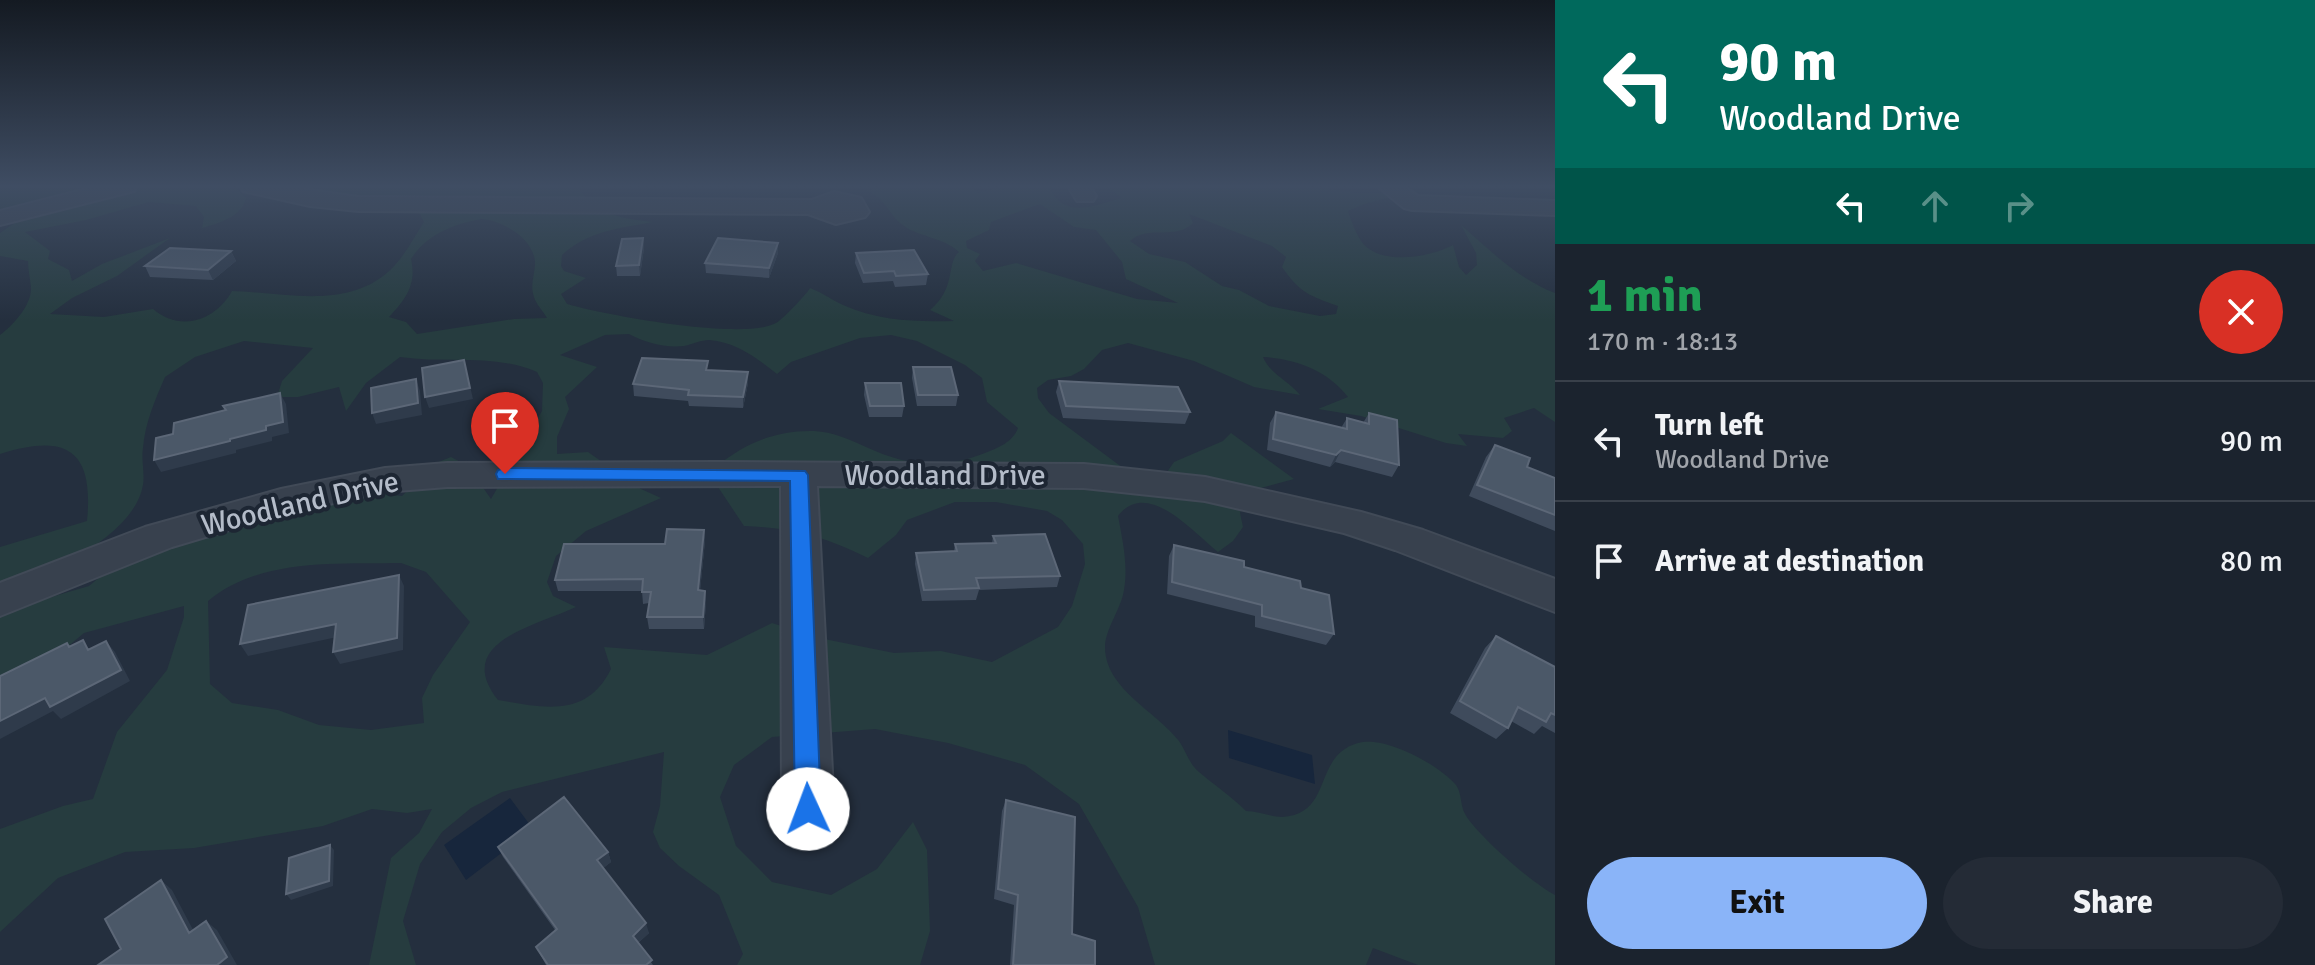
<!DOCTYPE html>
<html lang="en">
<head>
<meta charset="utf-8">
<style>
	:root { --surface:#1b232e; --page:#242b36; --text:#f1f3f6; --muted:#a0a4aa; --line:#39404a; --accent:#8ab4f8 }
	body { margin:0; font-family:Signika,sans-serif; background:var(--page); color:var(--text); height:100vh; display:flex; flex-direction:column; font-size:30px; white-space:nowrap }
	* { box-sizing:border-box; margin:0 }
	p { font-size:26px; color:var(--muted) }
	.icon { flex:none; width:44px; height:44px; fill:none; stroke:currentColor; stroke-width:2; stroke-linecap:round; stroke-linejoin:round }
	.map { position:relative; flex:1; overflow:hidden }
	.panel { display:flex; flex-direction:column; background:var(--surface); width:760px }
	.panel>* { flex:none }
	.top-card { background:#00695c; color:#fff; overflow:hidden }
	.pin { position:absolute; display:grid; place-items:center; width:68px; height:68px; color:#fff; margin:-82px -34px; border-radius:50% 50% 50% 0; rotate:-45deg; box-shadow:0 0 8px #0007 }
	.pin .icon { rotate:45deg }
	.me { position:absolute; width:88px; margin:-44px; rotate:358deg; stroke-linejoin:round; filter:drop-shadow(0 0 6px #0008) }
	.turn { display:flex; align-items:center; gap:28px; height:168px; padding:0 32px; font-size:36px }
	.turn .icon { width:104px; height:104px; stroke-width:2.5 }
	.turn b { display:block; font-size:56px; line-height:68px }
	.lanes { display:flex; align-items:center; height:76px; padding:0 32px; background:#0003; justify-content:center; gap:40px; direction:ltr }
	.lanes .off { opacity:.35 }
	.round { display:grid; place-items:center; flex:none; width:84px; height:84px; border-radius:42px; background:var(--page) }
	.summary { display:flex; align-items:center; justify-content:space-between; height:136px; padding:0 32px }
	h1 { font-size:48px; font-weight:700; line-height:60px; color:#1e9e55 }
	.cta { display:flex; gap:16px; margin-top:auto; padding:16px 32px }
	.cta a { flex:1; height:92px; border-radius:48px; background:var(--accent); color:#111; font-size:32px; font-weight:700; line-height:92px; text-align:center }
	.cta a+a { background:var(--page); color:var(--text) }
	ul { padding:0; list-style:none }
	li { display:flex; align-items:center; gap:24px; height:120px; padding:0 32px; border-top:2px solid var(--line) }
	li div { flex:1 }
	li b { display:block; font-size:30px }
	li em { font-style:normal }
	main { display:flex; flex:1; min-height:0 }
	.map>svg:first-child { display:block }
</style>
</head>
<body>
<main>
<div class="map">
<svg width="1555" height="965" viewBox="0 0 1555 965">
	<rect width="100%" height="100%" fill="#242f3e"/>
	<path fill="#263c3f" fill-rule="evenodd" d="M0 186H233L246 198C242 217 219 223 202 228L204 217 196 206 149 202 86 220 25 232 50 251 48 259 69 270 72 281 102 264 170 238 117 276 72 298 50 314 104 317 153 309C181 333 216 320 232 291 283 292 345 310 388 272 403 259 413 239 424 222L420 214 399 207 277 186H578C594 215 624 219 654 222 620 228 588 231 562 255L561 266 564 271 586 278 561 294 567 304C605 315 744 341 776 323 782 320 806 295 810 288 823 293 832 300 843 305 879 321 916 322 954 321L930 310C957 288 946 262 959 252 942 236 918 238 900 223 888 212 884 197 867 191L879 186H971L977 193 1005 186H1053L1051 191C1068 220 1097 204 1122 198L1106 186H1305L1356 193H1406L1364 204 1348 211C1351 221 1356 233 1361 241 1379 267 1431 257 1453 245L1459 267 1466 275 1477 265 1476 253 1461 225C1490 250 1518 279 1555 293V422L1534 408 1504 418 1512 431 1503 438 1458 434 1467 446 1446 443 1361 416 1318 409 1348 397C1327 370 1295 359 1263 357 1270 374 1288 380 1300 395L1254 387 1194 361 1128 343 1102 350 1084 369 1071 376 1048 380 1037 388 1038 398 1049 413 1154 491 1174 462 1223 441 1231 433 1294 479 1246 492 1240 513 1243 527 1233 541 1218 552C1193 532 1147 478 1118 516 1123 542 1129 569 1123 595 1119 611 1105 631 1105 647 1105 689 1156 711 1179 741 1186 751 1189 764 1199 772 1214 785 1231 796 1246 811 1258 811 1271 817 1282 817 1334 814 1312 756 1358 743 1385 735 1439 765 1456 785 1462 793 1460 805 1465 814 1476 834 1534 885 1555 895V965H1418L1373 948 1366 965H1155L1138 907 1079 804 1025 765 948 743 875 729 772 737 734 765 720 797 736 846 772 882 831 895 877 869 913 822 927 850 930 931 920 965H737L743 954 719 895 679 866 660 848 653 832 660 806 664 752 502 792 471 808 442 832 420 864 403 921 416 965H369L391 858 419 833 432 809 407 813 372 809 323 826 194 848 125 852 58 878 0 932V829L63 806 93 799 117 732 167 670 184 617V606L84 633 60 653 0 680V612L89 586 112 567 155 546 365 492 402 496 436 463 451 457 468 466 491 499 542 411 543 383 537 372C493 353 447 364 400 357L366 383 346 411 339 387 298 397H277L282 381 313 348 244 341 195 357 165 377C155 400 145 423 143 448 141 460 145 473 143 485 134 538 43 575 0 596V547L87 521C94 450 67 433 0 454V335C13 325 32 305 31 287 30 278 28 270 28 261L0 256V233L16 222 20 214 0 217ZM1040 204 1074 227 1096 230 1122 262 1126 279 1178 303 1137 299 1016 263 983 271 975 261 980 254 967 248 966 241 989 230 991 222ZM1189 214 1272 246 1286 257 1282 267C1300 293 1310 296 1338 306L1336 314 1320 316 1269 306 1239 290 1222 286 1185 262 1149 254 1130 241C1149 224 1175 241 1193 223ZM482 219C504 221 536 240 535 265 534 277 530 285 534 297 536 304 543 311 547 318L514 319 417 334 406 322 389 317C405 300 417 285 411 259 427 234 454 224 482 219ZM629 334C646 343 665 348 684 346 693 344 701 340 709 340 736 342 757 358 777 374L791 362 860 338 891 335 917 341 965 365 982 378 987 402 1018 428C1013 442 998 448 985 453 942 470 907 466 866 447 848 439 834 432 814 431 776 430 746 443 717 466L718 487 744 526C794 528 823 536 868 558L896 535 907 520 955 502H996L1047 511 1062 520 1083 544 1085 564 1072 606 1058 627 992 662 941 651 894 653 819 638 772 623 707 655 604 647 611 669C587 718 544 708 498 700 452 642 536 626 576 607L553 596 547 582 556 556 586 531 661 498 641 489 588 452 557 454V437L569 409 565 397 597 367 560 355 605 335ZM401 563 426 572 470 622 433 675 422 698 424 723 371 730 319 725 278 710 232 703 210 684 208 601C259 558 338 564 401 563Z"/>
	<path fill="#17263c" d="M1228 730 1312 755 1315 784 1229 758Z
		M510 798 533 829 466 880 444 845Z"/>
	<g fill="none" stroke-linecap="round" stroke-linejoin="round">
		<g stroke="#414a57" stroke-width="4">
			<path id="minor" d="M98 186H137L134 191 0 225V211Z
				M240 186H283L358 197 812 200 834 192 861 198 869 212 865 217 836 224 808 214 358 211 310 206 243 191Z
				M1068 186H1090L1096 196 1093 201H1077Z
				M1377 186H1403L1418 196 1555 201V215L1412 210 1404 208Z
				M718 462 1084 464 1205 477 1361 512 1423 530 1555 579V612L1395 550 1344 533 1205 501 1084 488 817 486 834 809 826 826 808 833 790 826 782 809 781 486 447 487 385 492 283 514 172 547 0 616V583L145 527 281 489 385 468 447 463Z"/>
		</g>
		<use href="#minor" fill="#38414e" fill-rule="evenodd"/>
	</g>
	<path fill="#3f4b5c" d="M643 238 644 248 640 276H617L616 266Z
		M231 251 236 261 213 280 150 277 145 266Z
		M778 253 769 278 706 273 705 263Z
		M856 253 928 274 926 285 895 287 893 281 863 283 855 263Z
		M913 367 958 395 956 406H917L912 378Z
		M709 370 748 372V383L743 408 689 406 688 401 634 396 633 384Z
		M1059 381 1190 412 1185 424 1063 418 1056 392Z
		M865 383 904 406 902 417H869L864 395Z
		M1276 412 1341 428 1347 418 1363 423 1369 413 1399 465 1392 477 1335 462 1330 467 1267 450 1270 423Z
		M1495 445 1527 467 1555 478V531L1469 496 1486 457Z
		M704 530 705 541 700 590 705 591 706 602 704 629H649L647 617 649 603 643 604 642 591H558L555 580 665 544Z
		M993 536 1060 576 1057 587 979 590 976 600 922 601 915 564 916 553 954 551 955 544 992 543Z
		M1174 545 1244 567 1301 588 1334 634 1326 645 1255 627V616L1167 594 1169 556Z
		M1496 636 1555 667V733L1542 726 1534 734 1511 721 1508 728 1496 739 1450 713 1485 648Z
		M1006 800 1072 934 1095 965H1010L1014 905 994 899 1002 811Z
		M498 847 608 852 611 862 603 868 649 933 638 943 653 965H546L536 947 555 930 503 857Z"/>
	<path fill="#2f3b4b" d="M643 238 644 248 640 276 639 265Z
		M778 243V253L769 278V268Z
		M231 251 236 261 213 280 208 270Z
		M464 360 473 399 429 408 425 397Z
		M748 372V383L743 408V397Z
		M416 379 420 391 422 415 376 424 372 413Z
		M280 393 286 404 289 433 272 437V441L236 450V453L161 472 154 460 230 439 266 426Z
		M1341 450 1335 462 1330 467 1336 455Z
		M704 530 705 541 699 602 698 590Z
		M399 575 404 586 403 650 340 664 333 652Z
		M705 591 706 602 704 629 703 617Z
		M336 624 342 636 248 656 240 644Z
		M106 641 115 652 130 681 61 719 53 711 0 739V721L45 698Z
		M330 845 334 850 333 886 291 900 286 894Z
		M608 852 611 862 600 871 597 860Z
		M161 880 172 890 200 943 189 933Z
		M206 921 217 930 237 965H217Z
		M646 923 649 933 636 945 633 936Z"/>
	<path fill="#4b5868" stroke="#5c6777" stroke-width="2" d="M643 238 639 265 616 266 622 239Z
		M718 238 778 243 769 268 705 263Z
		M170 248 231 251 208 270 145 266Z
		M914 250 928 274 896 276 894 271 864 273 856 253Z
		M642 358 708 361 706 370 748 372 743 397 688 395 689 390 633 384Z
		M464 360 470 388 425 397 422 368Z
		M913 367H951L958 395H918Z
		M416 379 418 403 372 413 371 388Z
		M1059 381 1178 387 1190 412 1066 406Z
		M865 383H901L904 406H870Z
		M280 393 283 422 266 426V430L230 439V441L154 460 156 438 173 434 174 423 226 410 223 406Z
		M1276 412 1347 429V418L1369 424V413L1397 420 1399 465 1341 450 1336 455 1273 439Z
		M1495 445 1530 458 1527 467 1555 478V515L1477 485Z
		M667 529 704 530 698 590 705 591 703 617H647L651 592H642L643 579 555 580 564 544H665Z
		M1045 534 1060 576 976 578 979 588 924 590 916 553 957 551 955 544 996 543 993 536Z
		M1174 545 1244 561V567L1300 581 1301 588 1329 595 1334 634 1262 616V605L1172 582Z
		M399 575 397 638 333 652 336 624 240 644 248 605Z
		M1496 636 1555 667V715L1551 713 1546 722 1518 707 1508 728 1460 701Z
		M83 640 88 650 106 641 121 670 50 707 45 698 0 721V676L67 643 69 647Z
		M564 797 608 852 597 860 646 923 633 936 652 960 646 965H548L536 947 557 929 498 847Z
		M1006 800 1075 817 1072 934 1095 941V965H1013L1018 895 998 889Z
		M330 845 329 881 286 894 289 858Z
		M161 880 189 933 206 921 227 957 217 965H98L121 949 105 919Z"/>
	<linearGradient id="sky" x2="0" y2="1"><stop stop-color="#141a22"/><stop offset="0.58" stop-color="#3f4d63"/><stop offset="1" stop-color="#3f4d63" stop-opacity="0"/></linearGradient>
	<rect width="1555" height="321" fill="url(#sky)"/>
	<path fill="#1a73e8" stroke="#114b97" stroke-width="2" d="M505 468 805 471 808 475 821 809 818 818 808 822 799 818 795 809 790 481 498 479 496 474 498 470Z"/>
	<g text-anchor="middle" stroke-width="8" stroke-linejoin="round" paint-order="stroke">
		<g font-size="30" fill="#b4bcc9" stroke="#1d2633">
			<text x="945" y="485">Woodland Drive</text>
			<text transform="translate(300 503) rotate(-13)" y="10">Woodland Drive</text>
		</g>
	</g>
</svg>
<div class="pin" style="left:505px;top:474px;background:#d93025"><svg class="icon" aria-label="arrive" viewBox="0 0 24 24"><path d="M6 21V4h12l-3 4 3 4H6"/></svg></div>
<svg class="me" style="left:808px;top:809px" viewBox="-20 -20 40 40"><circle r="19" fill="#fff"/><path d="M0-13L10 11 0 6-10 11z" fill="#1a73e8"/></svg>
</div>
<section class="panel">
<div class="top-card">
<div class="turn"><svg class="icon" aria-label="left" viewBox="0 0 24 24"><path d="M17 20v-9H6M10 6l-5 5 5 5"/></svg><div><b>90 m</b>Woodland Drive</div></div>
<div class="lanes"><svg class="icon" aria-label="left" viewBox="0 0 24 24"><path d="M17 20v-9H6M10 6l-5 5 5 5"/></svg><svg class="icon off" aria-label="ahead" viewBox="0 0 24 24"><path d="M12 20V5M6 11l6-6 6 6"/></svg><svg class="icon off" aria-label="right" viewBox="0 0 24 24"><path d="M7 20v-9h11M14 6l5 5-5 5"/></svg></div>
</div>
<div class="summary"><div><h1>1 min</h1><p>170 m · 18:13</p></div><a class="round" style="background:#d93025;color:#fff"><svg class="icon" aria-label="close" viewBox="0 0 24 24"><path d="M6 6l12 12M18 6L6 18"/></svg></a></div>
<ul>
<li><svg class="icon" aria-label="left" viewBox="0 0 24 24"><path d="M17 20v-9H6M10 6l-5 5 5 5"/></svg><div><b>Turn left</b><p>Woodland Drive</p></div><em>90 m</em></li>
<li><svg class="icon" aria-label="arrive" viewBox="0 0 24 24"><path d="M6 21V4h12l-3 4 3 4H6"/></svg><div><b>Arrive at destination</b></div><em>80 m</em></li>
</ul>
<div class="cta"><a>Exit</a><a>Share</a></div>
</section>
</main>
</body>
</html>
